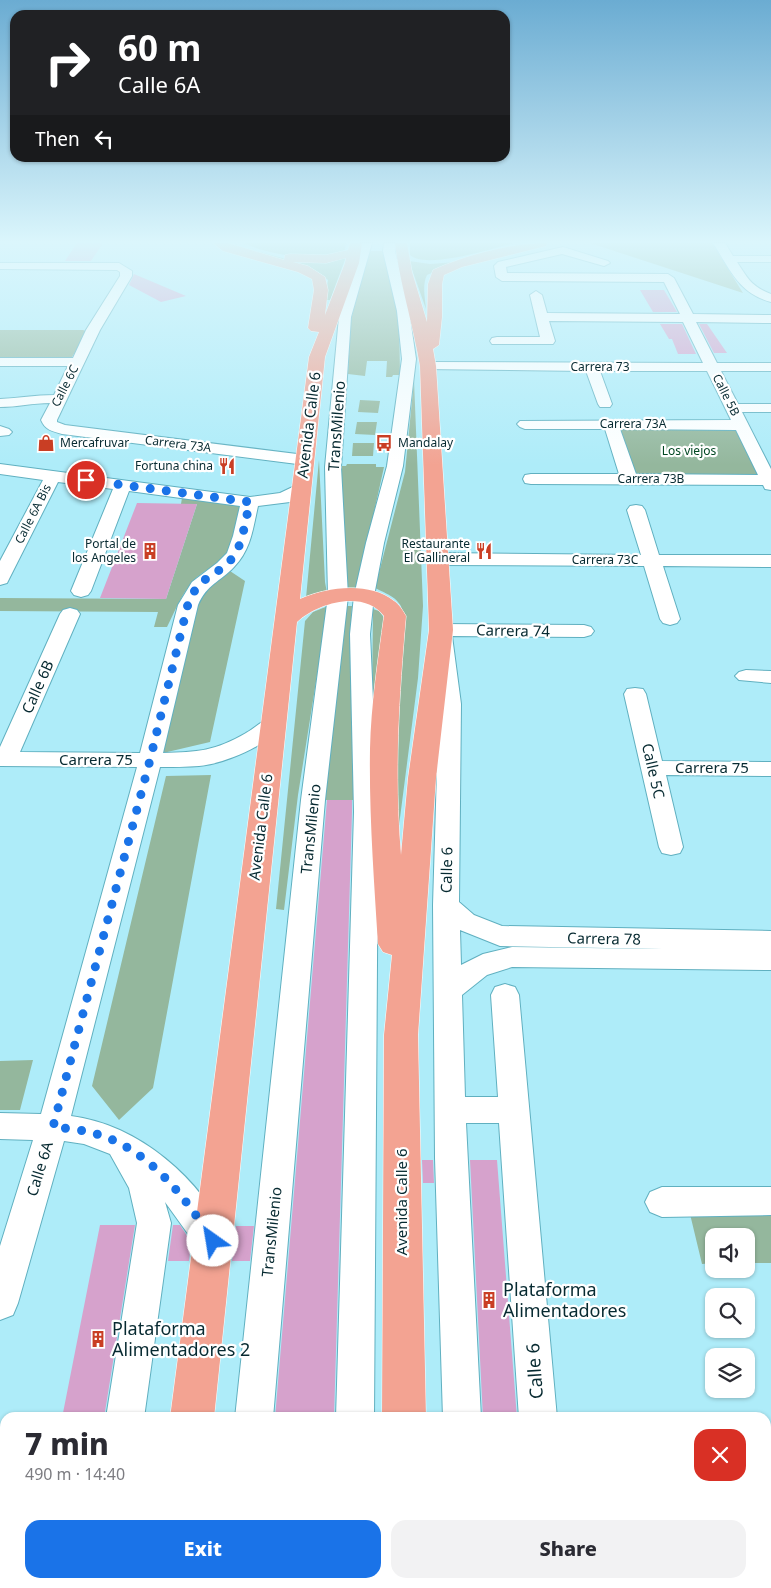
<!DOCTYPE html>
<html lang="en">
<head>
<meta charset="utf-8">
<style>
	:root { --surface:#fff; --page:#f2f2f3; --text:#2b2b33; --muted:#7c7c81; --accent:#1a73e8 }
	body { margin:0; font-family:"Noto Sans",sans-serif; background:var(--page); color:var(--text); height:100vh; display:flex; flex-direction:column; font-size:19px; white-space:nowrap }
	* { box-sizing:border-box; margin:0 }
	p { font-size:16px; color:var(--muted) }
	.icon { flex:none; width:28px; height:28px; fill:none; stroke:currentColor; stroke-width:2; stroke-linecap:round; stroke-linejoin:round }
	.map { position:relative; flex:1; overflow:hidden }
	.sheet { position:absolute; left:0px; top:1412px; width:771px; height:176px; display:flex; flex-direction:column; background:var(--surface); border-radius:15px 15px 0 0; box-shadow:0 1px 4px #0004 }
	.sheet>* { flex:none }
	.guide { position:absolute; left:10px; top:10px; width:500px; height:152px; border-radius:15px; box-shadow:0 1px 4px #0004; background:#202124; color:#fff; overflow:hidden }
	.controls { position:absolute; left:705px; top:1228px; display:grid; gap:10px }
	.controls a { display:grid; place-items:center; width:50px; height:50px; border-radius:10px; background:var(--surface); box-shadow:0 1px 4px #0004; font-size:25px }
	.pin { position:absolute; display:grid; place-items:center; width:42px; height:42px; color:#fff; margin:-21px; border:2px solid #fff; border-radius:50%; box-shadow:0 1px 5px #0007 }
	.me { position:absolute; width:55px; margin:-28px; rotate:328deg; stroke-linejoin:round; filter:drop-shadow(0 0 4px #0008) }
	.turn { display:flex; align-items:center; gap:18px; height:105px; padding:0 25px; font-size:22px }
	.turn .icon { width:65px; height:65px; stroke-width:2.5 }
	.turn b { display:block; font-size:35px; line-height:42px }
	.then { display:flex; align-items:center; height:48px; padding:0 25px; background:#0003; gap:10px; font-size:19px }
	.round { display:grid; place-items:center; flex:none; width:52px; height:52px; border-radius:15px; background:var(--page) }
	.overview { display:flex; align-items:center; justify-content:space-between; height:85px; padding:0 25px }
	h1 { font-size:30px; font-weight:800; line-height:38px }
	.action { display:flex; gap:10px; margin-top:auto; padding:10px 25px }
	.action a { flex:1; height:58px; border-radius:15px; background:var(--accent); color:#fff; font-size:20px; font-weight:800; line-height:58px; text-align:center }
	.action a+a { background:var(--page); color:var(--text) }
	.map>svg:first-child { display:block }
</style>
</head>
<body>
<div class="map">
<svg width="771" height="1588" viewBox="0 0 771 1588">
	<rect width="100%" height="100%" fill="#aeecf9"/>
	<path fill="#94b79d" d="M225 243 290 260 346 257 330 300H325L328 280 318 272Z
		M244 243H346L345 250C322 264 268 255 244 243Z
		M410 243H514C494 248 426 270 410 255Z
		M590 243H712L743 293Z
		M368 251H385L399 312 400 375H393L392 377H386L387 361H367L365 376 348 374 351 321 357 291Z
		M409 261 430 264 456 262 427 275C422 285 425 298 426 309Z
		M0 330H83L88 332 70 360 0 359Z
		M414 380 423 606 418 678 396 849 394 754 403 612C400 598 387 594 375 588L405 472Z
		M360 400 380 401 378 413 358 412Z
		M357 422H377L375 435 355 434Z
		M618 426 736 427 760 476 634 475Z
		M353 443H374L373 456H352Z
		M319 460 325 582 327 593 306 598Z
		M347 464H376V467H384L357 589H345L339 466H346Z
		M182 498 240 505C237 520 236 542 227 554 218 565 204 570 194 580 182 593 175 611 167 627H154L158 612 0 611V598L166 599 197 504H181Z
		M230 571 245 581 210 742 163 753 197 602 204 590Z
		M328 606 298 795 284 910 276 909 305 621 313 612Z
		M346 606H352L350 636 359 800H323L344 636Z
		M373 609 379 611 385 619 376 701H372Z
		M211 775 153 1088 119 1120 92 1086 166 776Z
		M33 1060 20 1110H0V1061Z
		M690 1214H771V1263H746V1236H714V1263L702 1264Z"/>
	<path fill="#d6a2cc" d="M77 243H103L91 261H65Z
		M134 274 186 296 161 302 129 285Z
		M640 290H664L677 312H653Z
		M660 324H682L696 354H678L672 339H669Z
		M699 324H707L727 353H714Z
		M137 503 197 504 166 599 100 598Z
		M327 800H352V812L334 1418H275Z
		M422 1160H433L434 1183H423Z
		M470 1160H497L517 1418H483Z
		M100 1225H135L104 1418H62Z
		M173 1225H180L191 1242 189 1261H168Z
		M236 1226H254L250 1261H232Z"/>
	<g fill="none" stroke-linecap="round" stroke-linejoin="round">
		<g stroke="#60b0c0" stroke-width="2">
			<path id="minor" d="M360 243H372L351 317 341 467 348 596 325 800 273 1418H235L301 800 328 596 325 467 339 317Z
				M384 243H396L395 251 409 311 416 359 403 466 384 543 374 596 370 634 378 812 374 1418H336L354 812 350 634 354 596 366 543 387 466 402 359 397 311 383 251Z
				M713 243H725L733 256H771V262H737C748 279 752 287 771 294V302C738 293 730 269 713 243Z
				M563 247 608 261 610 263 604 266 562 254 506 267 507 273 668 274 674 278 693 314 771 315V323L696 322 717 363H771V371H721L738 404H771V412H742L771 469V490L765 489 763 485 531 484 525 483 523 479 525 475 531 474H619L605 429H525L520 427 517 424 520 421 731 420 707 371H600L612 404 610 407H600L598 404 586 371 423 369 421 366 423 363 428 362 703 363 683 322 549 321 555 341 553 344H492L490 341 492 338 497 337H540L530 295 536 291 542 295 547 313 680 314 664 282 502 281 496 277 494 266 498 262ZM620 429 736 430 758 475 636 474Z
				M0 263H119L132 271V276L100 330 57 420V422L65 425 305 455 311 457 313 460 311 463 305 465 62 434C52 431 45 430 41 420L50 403C33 403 17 407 0 407V399C18 398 36 395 54 395L68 366H0V358H73L86 330 120 276V272L117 270 0 269Z
				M0 426 9 429 12 432 9 435 0 436Z
				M0 464 250 497 280 493 301 483 307 484 309 488 290 502 258 506C253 528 251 550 234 567 220 582 207 584 198 605L163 753C198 752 215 751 246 733 259 726 265 715 281 719L284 724C269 745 224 764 199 766 186 767 173 767 160 767L71 1116C140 1125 201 1179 230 1241L225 1252 213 1256 201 1252 165 1202 171 1223 144 1418H106L137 1223 129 1188 110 1154 84 1144 64 1141 18 1303 13 1315 0 1320V1246L33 1140 0 1139V1113L41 1114 137 767 0 766V747L60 614 63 610 70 608 77 610 80 614 20 752 140 753 178 605 192 582 217 563 227 553 233 536 240 506 129 491 91 591 88 595 81 597 74 595 71 591 113 489 58 482 9 579 7 583 0 585V561L43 480 0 474Z
				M636 505 642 506 645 510 659 555H771V567L663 566 680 619 677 623 670 625 663 623 660 619 644 566 439 565 433 563 430 559 433 555 439 553 641 555 627 510 630 506Z
				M441 624 584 625 591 627 594 631 591 635 584 637 452 636 461 704 459 902 474 915 502 926 771 931V970L512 967 487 975 462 995 465 1097H498L491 995 495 987 505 984 515 987 519 995 557 1418H519L499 1123H466L481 1418H443L435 1158 433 905 439 704 431 630 434 626ZM460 930 500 946 662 949 512 947 483 954 461 965Z
				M746 670 771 671V683L739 680 735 676 739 672Z
				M635 688 643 689 646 694 662 761 771 762V776L666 775 683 847 680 853 671 855 662 853 659 847 624 694 627 689Z
				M662 1187H771V1215L662 1217 650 1212 645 1202 650 1192Z
				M766 1487H771V1527H766Z
				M79 1584H121V1588H79Z
				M219 1584H261V1588H219Z
				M330 1584H372V1588H330Z
				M447 1584H489V1588H447Z
				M530 1584H572L573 1588H531Z"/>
		</g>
		<g stroke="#fff" stroke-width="1">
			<path id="highway" d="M213 243H228L284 260 285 255 290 254 326 255 348 250 350 243H362L359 263 325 357 300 599C327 587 369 581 394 601 399 604 403 611 406 616 399 696 394 774 401 855L408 778 429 630 420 366C413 324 400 285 395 243H407L412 272 427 322 428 284 433 270C466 255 511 243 547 243L546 246 462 267 444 275 442 284V317L439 345 433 349 436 366 453 630 436 778 418 1035 426 1418H382L384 1035 392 955 383 952 378 944C374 879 369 814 370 749 371 705 378 660 384 616 364 589 317 603 297 622L214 1418H170L309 357 319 332 311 331 308 328 314 290 312 279 298 272 223 251ZM346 258 345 263 325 315 328 290 325 277 308 266 293 262 326 263Z
				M148 1584H196V1588H148Z
				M381 1584H429V1588H381Z"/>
		</g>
		<use href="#minor" fill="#fff" fill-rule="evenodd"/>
		<use href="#highway" fill="#f3a392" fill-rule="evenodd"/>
	</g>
	<linearGradient id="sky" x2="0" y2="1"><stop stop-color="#6bacd2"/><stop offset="0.52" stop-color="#dbf6fc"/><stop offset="1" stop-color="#dbf6fc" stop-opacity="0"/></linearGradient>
	<rect width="771" height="465" fill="url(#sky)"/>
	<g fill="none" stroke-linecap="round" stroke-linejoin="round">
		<path stroke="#1a73e8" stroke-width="9" stroke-dasharray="0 16.2" d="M86 480 250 502C246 516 243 542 235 554 221 577 200 572 188 604L150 760 53 1127C63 1128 74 1129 84 1131 143 1142 183 1193 213 1241"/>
	</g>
	<defs>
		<g id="shop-bare" transform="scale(1.35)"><path d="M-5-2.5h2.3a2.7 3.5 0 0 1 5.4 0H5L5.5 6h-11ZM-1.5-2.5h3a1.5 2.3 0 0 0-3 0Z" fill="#c93e24" stroke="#fff" stroke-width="2.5" paint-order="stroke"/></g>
		<g id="bus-bare" transform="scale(1.35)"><path d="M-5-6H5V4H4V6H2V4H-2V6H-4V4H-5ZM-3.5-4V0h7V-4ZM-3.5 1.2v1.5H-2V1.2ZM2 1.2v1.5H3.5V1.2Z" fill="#c93e24" stroke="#fff" stroke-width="2.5" paint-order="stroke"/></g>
		<g id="restaurant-bare" transform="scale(1.35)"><path d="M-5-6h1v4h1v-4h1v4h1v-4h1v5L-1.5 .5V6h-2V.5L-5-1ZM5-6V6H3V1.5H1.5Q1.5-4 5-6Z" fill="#c93e24" stroke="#fff" stroke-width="2.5" paint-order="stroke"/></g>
		<g id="building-bare" transform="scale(1.35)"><path d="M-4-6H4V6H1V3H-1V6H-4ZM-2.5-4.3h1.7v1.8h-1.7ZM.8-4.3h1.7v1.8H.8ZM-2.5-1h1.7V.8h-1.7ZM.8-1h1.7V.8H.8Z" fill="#c93e24" stroke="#fff" stroke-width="2.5" paint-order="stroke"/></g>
	</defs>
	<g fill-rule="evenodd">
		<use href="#shop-bare" x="46" y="443"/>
		<use href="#bus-bare" x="384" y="443"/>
		<use href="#restaurant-bare" x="227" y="466"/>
		<use href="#building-bare" x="150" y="551"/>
		<use href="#restaurant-bare" x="484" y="551"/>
		<use href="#building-bare" x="489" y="1300"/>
		<use href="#building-bare" x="98" y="1339"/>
	</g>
	<g text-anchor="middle" stroke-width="4.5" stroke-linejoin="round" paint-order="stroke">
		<g font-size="12" fill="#072a31" stroke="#fff">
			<text x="600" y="371">Carrera 73</text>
			<text transform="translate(65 386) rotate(-63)" y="4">Calle 6C</text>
			<text transform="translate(726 395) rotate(63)" y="4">Calle 5B</text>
			<text x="633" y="428">Carrera 73A</text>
			<text transform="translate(178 444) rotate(7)" y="4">Carrera 73A</text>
			<text x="651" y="483">Carrera 73B</text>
			<text transform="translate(33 514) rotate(-63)" y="4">Calle 6A Bis</text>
			<text x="605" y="564">Carrera 73C</text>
		</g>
		<g font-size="12" fill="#072a31" stroke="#fff" text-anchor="end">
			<text x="60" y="447" text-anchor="start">Mercafruvar</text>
			<text x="398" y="447" text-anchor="start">Mandalay</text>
			<text x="213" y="470">Fortuna china</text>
			<text x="136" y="548">Portal de<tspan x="136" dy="14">los Angeles</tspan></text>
			<text x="470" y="548">Restaurante<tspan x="470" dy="14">El Gallineral</tspan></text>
		</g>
		<g font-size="12" fill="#024823" stroke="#fff">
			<text x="689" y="455">Los viejos</text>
		</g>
		<g font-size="15" fill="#072a31" stroke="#fff">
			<text transform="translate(309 425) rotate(-83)" y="5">Avenida Calle 6</text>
			<text transform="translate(337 426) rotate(-86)" y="5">TransMilenio</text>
			<text transform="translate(513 631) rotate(1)" y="5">Carrera 74</text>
			<text transform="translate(38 687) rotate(-66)" y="5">Calle 6B</text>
			<text x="96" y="765">Carrera 75</text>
			<text x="712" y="773">Carrera 75</text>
			<text transform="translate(653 771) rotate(77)" y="5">Calle 5C</text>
			<text transform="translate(261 827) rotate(-83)" y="5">Avenida Calle 6</text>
			<text transform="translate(311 829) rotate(-84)" y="5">TransMilenio</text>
			<text transform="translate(447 870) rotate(-89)" y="5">Calle 6</text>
			<text transform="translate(604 939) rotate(1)" y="5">Carrera 78</text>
			<text transform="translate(40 1169) rotate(-73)" y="5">Calle 6A</text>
			<text transform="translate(402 1202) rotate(-90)" y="5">Avenida Calle 6</text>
			<text transform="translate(272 1232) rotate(-84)" y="5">TransMilenio</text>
		</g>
		<g font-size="18" fill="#072a31" stroke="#fff" text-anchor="start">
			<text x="503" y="1296">Plataforma<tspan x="503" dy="21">Alimentadores</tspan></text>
			<text x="112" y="1335">Plataforma<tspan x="112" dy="21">Alimentadores 2</tspan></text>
		</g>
		<g font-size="18" fill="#072a31" stroke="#fff">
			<text transform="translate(535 1371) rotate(-94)" y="6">Calle 6</text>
		</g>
	</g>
</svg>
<div class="controls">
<a><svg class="icon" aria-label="sound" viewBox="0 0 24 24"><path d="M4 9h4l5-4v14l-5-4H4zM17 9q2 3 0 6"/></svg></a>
<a><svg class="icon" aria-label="search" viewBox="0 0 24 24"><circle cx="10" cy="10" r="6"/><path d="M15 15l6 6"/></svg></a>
<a><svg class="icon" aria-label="layers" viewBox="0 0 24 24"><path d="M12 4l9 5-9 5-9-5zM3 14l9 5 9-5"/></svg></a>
</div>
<div class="pin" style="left:86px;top:480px;background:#d93025"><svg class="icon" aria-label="arrive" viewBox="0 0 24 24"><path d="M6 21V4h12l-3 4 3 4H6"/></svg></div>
<svg class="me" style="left:213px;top:1241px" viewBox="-20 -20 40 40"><circle r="19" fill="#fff"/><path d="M0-13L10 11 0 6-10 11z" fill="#1a73e8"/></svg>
<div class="guide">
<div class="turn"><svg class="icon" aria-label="right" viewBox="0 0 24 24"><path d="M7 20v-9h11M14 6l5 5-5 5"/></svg><div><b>60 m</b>Calle 6A</div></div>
<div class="then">Then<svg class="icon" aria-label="left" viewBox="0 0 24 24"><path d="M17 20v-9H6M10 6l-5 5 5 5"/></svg></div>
</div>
<section class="sheet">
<div class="overview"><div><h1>7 min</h1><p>490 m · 14:40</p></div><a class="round" style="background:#d93025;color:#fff"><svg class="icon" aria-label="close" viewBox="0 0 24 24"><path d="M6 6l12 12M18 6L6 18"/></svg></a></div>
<div class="action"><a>Exit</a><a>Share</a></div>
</section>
</div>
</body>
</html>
